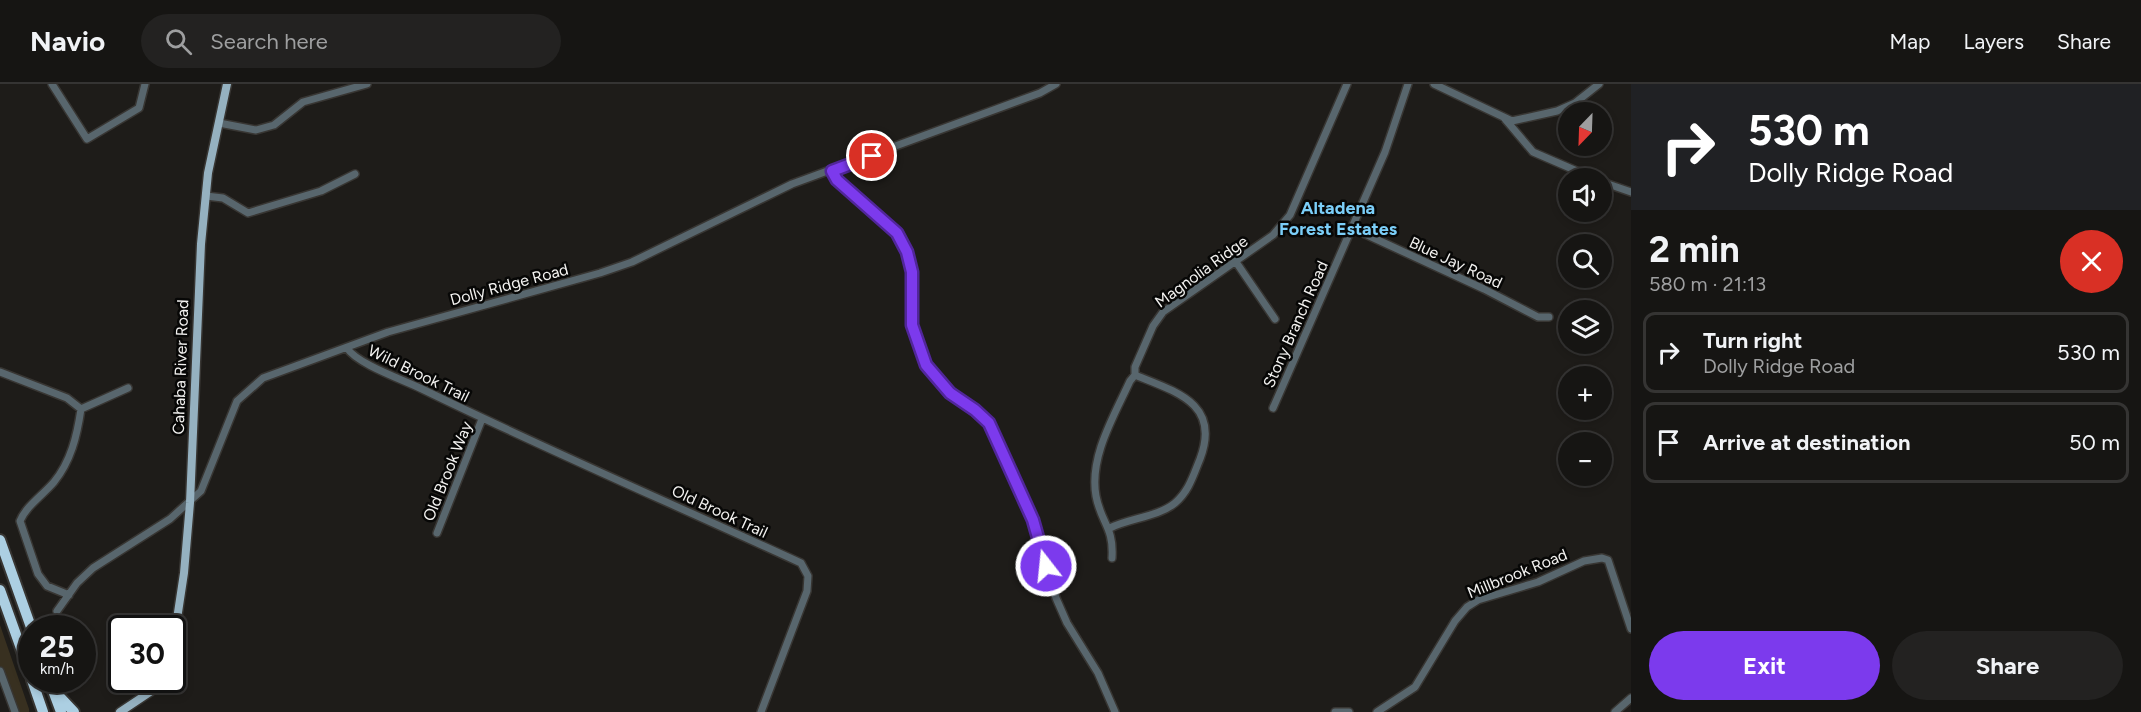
<!DOCTYPE html>
<html lang="en">
<head>
<meta charset="utf-8">
<style>
	:root { --surface:#161513; --page:#232221; --text:#f1f3f6; --muted:#9e9fa0; --line:#353433; --accent:#7c3aed }
	body { margin:0; font-family:Figtree,sans-serif; background:var(--page); color:var(--text); height:100vh; display:flex; flex-direction:column; font-size:22px; white-space:nowrap }
	* { box-sizing:border-box; margin:0 }
	p { font-size:20px; color:var(--muted) }
	.icon { flex:none; width:33px; height:33px; fill:none; stroke:currentColor; stroke-width:2; stroke-linecap:round; stroke-linejoin:round }
	.map { position:relative; flex:1; overflow:hidden }
	.sheet { display:flex; flex-direction:column; background:var(--surface); width:510px }
	.sheet>* { flex:none }
	.banner { background:#202124; color:#fff; overflow:hidden }
	.needle { width:39px; rotate:203deg }
	.fabs { position:absolute; left:1558px; top:18px; display:grid; gap:12px }
	.fabs a { display:grid; place-items:center; width:54px; height:54px; border-radius:50%; background:var(--surface); box-shadow:0 3px 9px #0003,0 0 0 2px var(--line); font-size:30px }
	.speed { position:absolute; left:18px; top:531px; display:flex; gap:12px; font-size:30px; font-weight:700; text-align:center }
	.speed>* { display:grid; place-content:center; width:78px; height:78px; border-radius:50%; background:var(--surface); box-shadow:0 3px 9px #0003,0 0 0 2px var(--line); line-height:1 }
	.speed small { font-size:15px; font-weight:400 }
	.speed .limit { border:3px solid #111; border-radius:9px; background:#fff; color:#111 }
	.pin { position:absolute; display:grid; place-items:center; width:51px; height:51px; color:#fff; margin:-26px; border:3px solid #fff; border-radius:50%; box-shadow:0 2px 6px #0007 }
	.me { position:absolute; width:66px; margin:-33px; rotate:344deg; stroke-linejoin:round; filter:drop-shadow(0 0 4px #0008) }
	.turn { display:flex; align-items:center; gap:21px; height:126px; padding:0 18px; font-size:27px }
	.turn .icon { width:78px; height:78px; stroke-width:2.5 }
	.turn b { display:block; font-size:42px; line-height:51px }
	.round { display:grid; place-items:center; flex:none; width:63px; height:63px; border-radius:32px; background:var(--page) }
	.overview { display:flex; align-items:center; justify-content:space-between; height:102px; padding:0 18px }
	h1 { font-size:36px; font-weight:700; line-height:45px }
	.button { display:flex; gap:12px; margin-top:auto; padding:12px 18px }
	.button a { flex:1; height:69px; border-radius:36px; background:var(--accent); color:#fff; font-size:24px; font-weight:700; line-height:69px; text-align:center }
	.button a+a { background:var(--page); color:var(--text) }
	ul { padding:0; list-style:none }
	li { display:flex; align-items:center; gap:18px; height:81px; margin:0 12px 9px; padding:0 6px; border:3px solid var(--line); border-radius:12px }
	li div { flex:1 }
	li b { display:block; font-size:22px }
	li em { font-style:normal }
	header { display:flex; align-items:center; gap:36px; box-sizing:border-box; height:84px; padding:0 30px; background:var(--surface); border-bottom:2px solid var(--line) }
	header strong { font-size:28px }
	nav { display:flex; gap:33px; margin-inline-start:auto; font-size:21px }
	.search { width:420px; height:54px; background:var(--page); display:flex; align-items:center; gap:15px; box-sizing:border-box; padding:0 21px; border-radius:33px; color:var(--muted); font-size:22px }
	main { display:flex; flex:1; min-height:0 }
	.map>svg:first-child { display:block }
</style>
</head>
<body>
<header>
<strong>Navio</strong>
<div class="search"><svg class="icon" aria-label="search" viewBox="0 0 24 24"><circle cx="10" cy="10" r="6"/><path d="M15 15l6 6"/></svg>Search here</div>
<nav><a>Map</a><a>Layers</a><a>Share</a></nav>
</header>
<main>
<div class="map">
<svg width="1631" height="628" viewBox="0 0 1631 628">
	<rect width="100%" height="100%" fill="#1e1c19"/>
	<path fill="#383020" d="M0 541 29 625V628H17L16 618 0 582Z"/>
	<g fill="none" stroke-linecap="round" stroke-linejoin="round">
		<g stroke="#383633" stroke-width="10">
			<path id="minor" d="M52 0 87 55 139 24 145 0
				M1434 0 1512 37 1557 27 1575 19 1599 0
				M1505 35 1533 68 1593 94
				M219 39 256 46 274 41 303 18 367 0
				M832 87 837 96 897 149 907 168 912 188V241L926 281 950 309 975 326 989 339 1033 436 1056 514 1067 539 1098 589 1115 628
				M1602 98 1631 108
				M206 112 223 114 248 129 321 107 355 90
				M1352 144 1484 205 1538 233H1549
				M1236 178 1275 235
				M347 264C357 280 404 296 422 305 547 366 675 421 801 479L808 492 807 507 761 628
				M0 288 67 314 81 325 128 304
				M1273 324 1385 68 1408 0
				M1110 444C1130 434 1158 433 1175 419 1189 407 1193 392 1200 375 1221 320 1177 308 1135 291
				M437 449 482 335
				M1112 474C1114 443 1101 439 1096 412 1089 373 1114 332 1130 297L1135 291V283L1153 242 1163 228 1273 151 1290 131 1347 0
				M69 511 47 502 38 490 20 437C26 422 43 411 54 398 71 377 77 352 81 325
				M57 527 77 499 93 484 170 435 201 407 237 317 263 294 388 248 600 189 632 178 792 100 1040 9 1056 0
				M0 587 15 628
				M1335 628H1349
				M1377 628 1415 603 1455 537 1467 523 1478 516 1538 498 1584 477 1602 474 1608 476 1631 545
				M1615 628 1631 614"/>
		</g>
		<g stroke="#383633" stroke-width="11">
			<path id="major" d="M172 568 184 489 190 419 201 160 208 89 227 0
				M120 628 150 608 161 596"/>
		</g>
		<g stroke="#383633" stroke-width="14">
			<path id="highway" d="M0 456 32 546
				M0 506 32 595
				M32 596 43 628
				M49 596 61 628
				M58 611 74 628"/>
		</g>
		<use href="#minor" stroke="#58666d" stroke-width="7"/>
		<use href="#major" stroke="#95b1c0" stroke-width="8"/>
		<use href="#highway" stroke="#accfe2" stroke-width="10"/>
	</g>
	<g fill="none" stroke-linecap="round" stroke-linejoin="round">
		<g stroke="#51269a" stroke-width="15">
			<path id="route" d="M872 72 832 87 837 96 897 149 907 168 912 188V241L926 281 950 309 975 326 989 339 1033 436 1046 482"/>
		</g>
		<use href="#route" stroke="#7c3aed" stroke-width="10"/>
	</g>
	<g text-anchor="middle" stroke-width="5" stroke-linejoin="round" paint-order="stroke">
		<g font-size="16" fill="#f3f2f0" stroke="#070706">
			<text transform="translate(1456 178) rotate(25)" y="6">Blue Jay Road</text>
			<text transform="translate(1201 187) rotate(-36)" y="6">Magnolia Ridge</text>
			<text transform="translate(509 200) rotate(-15)" y="6">Dolly Ridge Road</text>
			<text transform="translate(1295 240) rotate(-66)" y="6">Stony Branch Road</text>
			<text transform="translate(180 283) rotate(-88)" y="6">Cahaba River Road</text>
			<text transform="translate(419 289) rotate(26)" y="6">Wild Brook Trail</text>
			<text transform="translate(447 387) rotate(-68)" y="6">Old Brook Way</text>
			<text transform="translate(720 427) rotate(25)" y="6">Old Brook Trail</text>
			<text transform="translate(1517 489) rotate(-22)" y="6">Millbrook Road</text>
		</g>
		<g font-size="18" font-weight="bold" fill="#7bcef8" stroke="#070706">
			<text x="1338" y="130">Altadena<tspan x="1338" dy="21">Forest Estates</tspan></text>
		</g>
	</g>
</svg>
<div class="fabs">
<a><svg class="needle" viewBox="-14 -14 28 28"><path d="M0-13l5 13h-10z" fill="#e53935"/><path d="M0 13l5-13h-10z" fill="#9e9fa0"/></svg></a>
<a><svg class="icon" aria-label="sound" viewBox="0 0 24 24"><path d="M4 9h4l5-4v14l-5-4H4zM17 9q2 3 0 6"/></svg></a>
<a><svg class="icon" aria-label="search" viewBox="0 0 24 24"><circle cx="10" cy="10" r="6"/><path d="M15 15l6 6"/></svg></a>
<a><svg class="icon" aria-label="layers" viewBox="0 0 24 24"><path d="M12 4l9 5-9 5-9-5zM3 14l9 5 9-5"/></svg></a>
<a>+</a>
<a>−</a>
</div>
<div class="speed"><div>25<small>km/h</small></div><div class="limit">30</div></div>
<div class="pin" style="left:872px;top:72px;background:#d93025"><svg class="icon" aria-label="arrive" viewBox="0 0 24 24"><path d="M6 21V4h12l-3 4 3 4H6"/></svg></div>
<svg class="me" style="left:1046px;top:482px" viewBox="-20 -20 40 40"><circle r="17" fill="#7c3aed" stroke="#fff" stroke-width="3"/><path d="M0-11L8 9 0 5-8 9z" fill="#fff"/></svg>
</div>
<section class="sheet">
<div class="banner">
<div class="turn"><svg class="icon" aria-label="right" viewBox="0 0 24 24"><path d="M7 20v-9h11M14 6l5 5-5 5"/></svg><div><b>530 m</b>Dolly Ridge Road</div></div>
</div>
<div class="overview"><div><h1>2 min</h1><p>580 m · 21:13</p></div><a class="round" style="background:#d93025;color:#fff"><svg class="icon" aria-label="close" viewBox="0 0 24 24"><path d="M6 6l12 12M18 6L6 18"/></svg></a></div>
<ul>
<li><svg class="icon" aria-label="right" viewBox="0 0 24 24"><path d="M7 20v-9h11M14 6l5 5-5 5"/></svg><div><b>Turn right</b><p>Dolly Ridge Road</p></div><em>530 m</em></li>
<li><svg class="icon" aria-label="arrive" viewBox="0 0 24 24"><path d="M6 21V4h12l-3 4 3 4H6"/></svg><div><b>Arrive at destination</b></div><em>50 m</em></li>
</ul>
<div class="button"><a>Exit</a><a>Share</a></div>
</section>
</main>
</body>
</html>
